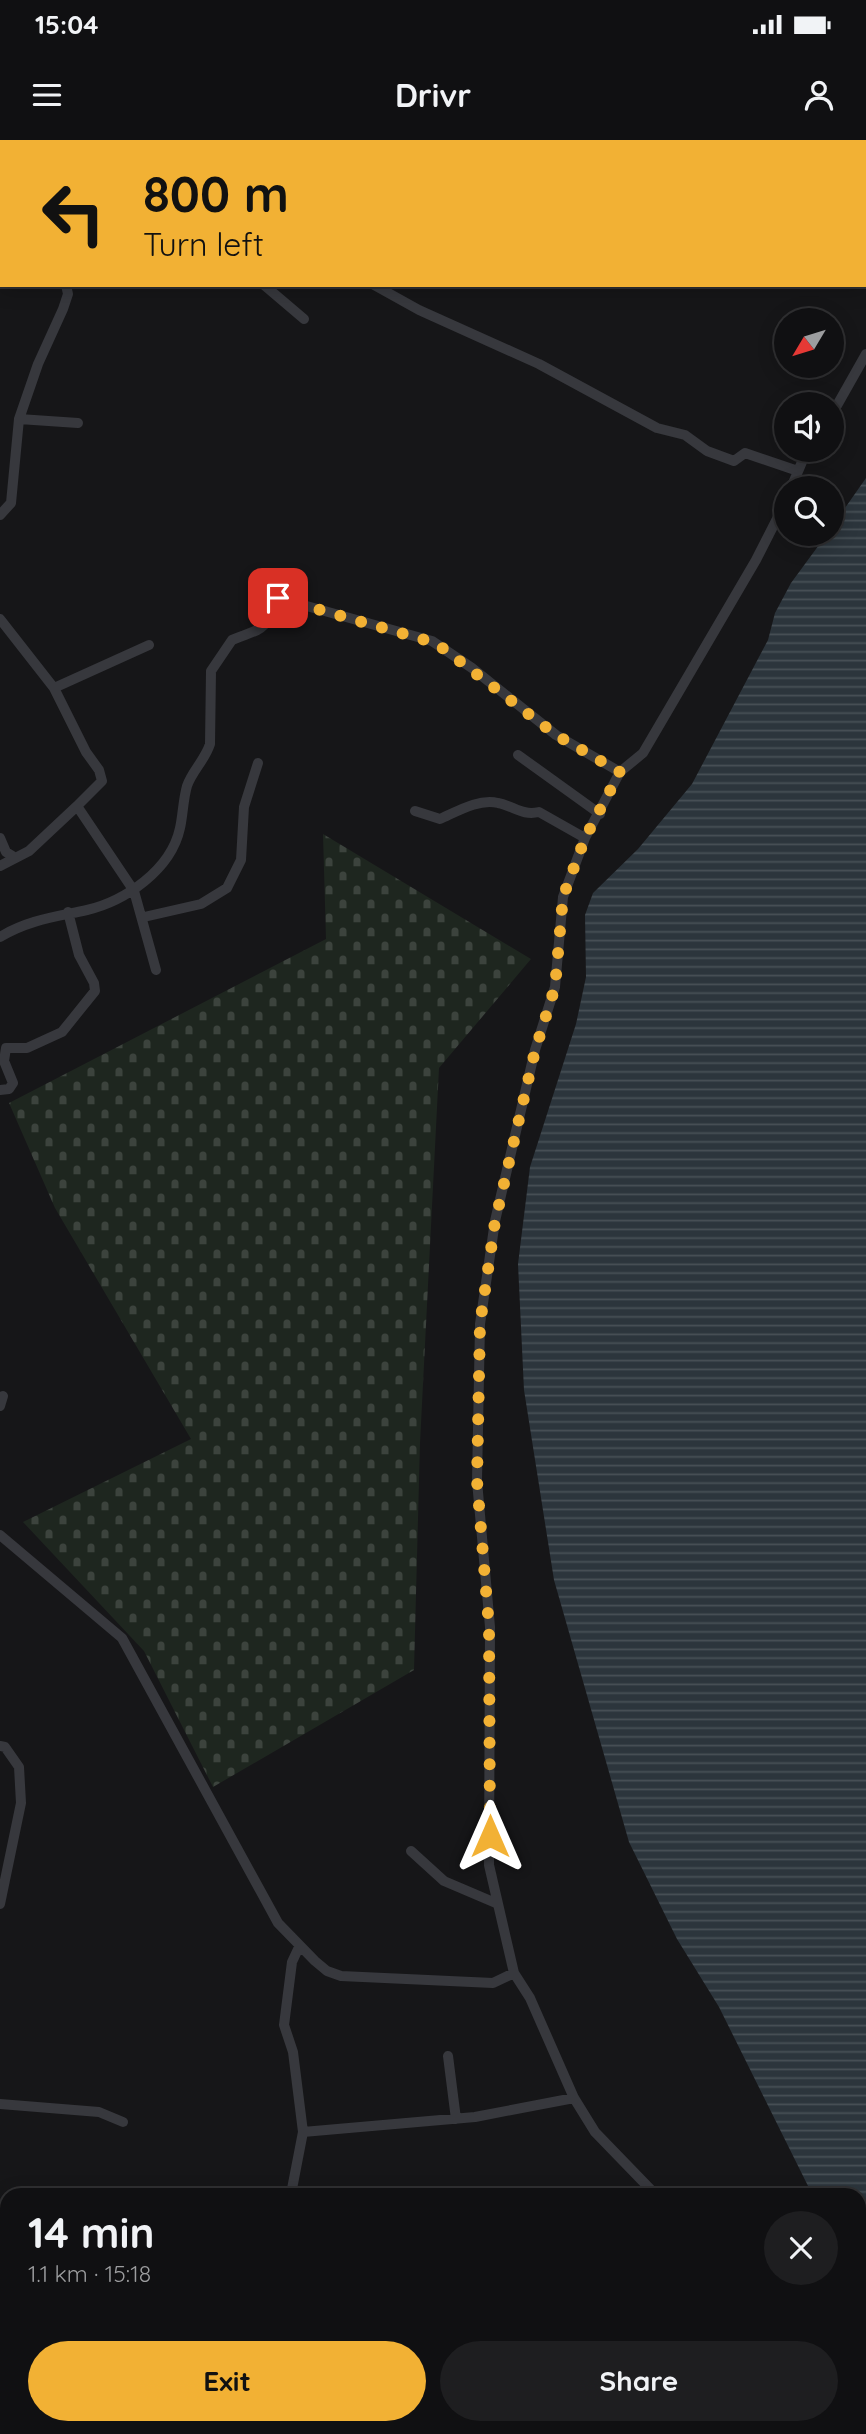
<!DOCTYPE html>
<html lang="en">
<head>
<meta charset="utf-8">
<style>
	:root { --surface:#101012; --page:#1e1e20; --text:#f1f3f6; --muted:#9c9d9f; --line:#303032; --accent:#f2b134 }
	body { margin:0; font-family:Quicksand,sans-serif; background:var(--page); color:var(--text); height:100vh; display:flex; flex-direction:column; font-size:26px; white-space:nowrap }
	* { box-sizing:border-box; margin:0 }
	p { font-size:23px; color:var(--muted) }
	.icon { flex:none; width:38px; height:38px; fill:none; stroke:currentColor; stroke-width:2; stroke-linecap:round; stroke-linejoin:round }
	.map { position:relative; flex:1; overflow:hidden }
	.details { position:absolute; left:0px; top:2048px; width:866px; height:247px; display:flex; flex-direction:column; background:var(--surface); border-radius:21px 21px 0 0; box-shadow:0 4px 18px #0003,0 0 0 2px var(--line) }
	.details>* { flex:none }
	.top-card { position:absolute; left:0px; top:0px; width:866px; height:147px; box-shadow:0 4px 18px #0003,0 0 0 2px var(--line); background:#f2b134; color:#111; overflow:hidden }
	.needle { width:46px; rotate:232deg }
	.tools { position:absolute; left:774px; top:168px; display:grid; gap:14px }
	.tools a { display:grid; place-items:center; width:70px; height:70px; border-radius:50%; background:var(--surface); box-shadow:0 4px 18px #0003,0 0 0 2px var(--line); font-size:35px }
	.pin { position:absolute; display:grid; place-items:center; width:60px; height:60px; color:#fff; margin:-30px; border-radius:14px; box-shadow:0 4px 10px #0006 }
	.me { position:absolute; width:77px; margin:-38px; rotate:0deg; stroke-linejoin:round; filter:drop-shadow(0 0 5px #0008) }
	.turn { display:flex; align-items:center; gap:24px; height:147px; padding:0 28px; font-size:32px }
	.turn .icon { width:91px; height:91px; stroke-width:2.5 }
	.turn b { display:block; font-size:49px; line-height:60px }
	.round { display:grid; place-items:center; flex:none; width:74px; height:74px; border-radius:37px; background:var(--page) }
	.summary { display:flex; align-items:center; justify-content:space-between; height:119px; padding:0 28px }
	h1 { font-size:42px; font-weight:800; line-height:52px }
	.cta { display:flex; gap:14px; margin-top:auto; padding:14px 28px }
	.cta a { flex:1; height:80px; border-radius:42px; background:var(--accent); color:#111; font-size:28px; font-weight:800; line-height:80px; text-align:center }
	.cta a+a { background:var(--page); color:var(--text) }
	.status { display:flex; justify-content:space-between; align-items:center; height:49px; padding:0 35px; background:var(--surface); direction:ltr }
	.status svg { height:19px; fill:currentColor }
	header { display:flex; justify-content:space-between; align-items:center; height:91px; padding:0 28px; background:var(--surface); font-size:32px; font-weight:800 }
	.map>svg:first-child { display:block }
</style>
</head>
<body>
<div class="status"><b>15:04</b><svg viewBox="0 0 49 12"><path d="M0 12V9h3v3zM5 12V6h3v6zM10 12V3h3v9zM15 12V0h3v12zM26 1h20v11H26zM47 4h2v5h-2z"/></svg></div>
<header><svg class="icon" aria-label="menu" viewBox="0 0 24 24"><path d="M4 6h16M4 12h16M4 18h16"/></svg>Drivr<svg class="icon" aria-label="person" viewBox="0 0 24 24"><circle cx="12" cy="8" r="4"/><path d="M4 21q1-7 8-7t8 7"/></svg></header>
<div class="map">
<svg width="866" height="2294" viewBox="0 0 866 2294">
	<defs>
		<pattern id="forest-crowns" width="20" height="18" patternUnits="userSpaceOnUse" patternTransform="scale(1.75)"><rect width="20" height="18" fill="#1e261f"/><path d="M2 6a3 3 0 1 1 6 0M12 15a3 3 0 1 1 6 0" fill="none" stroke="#3c433d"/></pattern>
		<pattern id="cemetery-stones" width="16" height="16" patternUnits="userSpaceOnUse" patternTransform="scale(1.75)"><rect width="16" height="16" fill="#1e261f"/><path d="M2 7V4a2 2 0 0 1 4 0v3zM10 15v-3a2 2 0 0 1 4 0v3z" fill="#3c433d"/></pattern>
		<pattern id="water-rules" width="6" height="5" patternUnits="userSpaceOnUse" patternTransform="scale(1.75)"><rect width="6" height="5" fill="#2c353c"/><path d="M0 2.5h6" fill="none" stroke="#485056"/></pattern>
	</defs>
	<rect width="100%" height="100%" fill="#161618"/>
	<path fill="url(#forest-crowns)" d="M862 2267 866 2291 835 2294 842 2287H859Z
		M797 2287H824L822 2294H791Z"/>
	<path fill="url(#cemetery-stones)" d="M323 694 531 819 439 928 420 1303 414 1530 213 1647 144 1511 23 1382 191 1299 55 1068 9 963 326 799Z"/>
	<path fill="url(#water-rules)" d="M866 338V2148L859 2136V2054H812L719 1867 677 1799 629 1702 554 1440 524 1250 518 1124 530 1027 576 884 586 837 585 775 593 753 638 709 692 644 768 500 775 473 791 443 827 394H831V388Z"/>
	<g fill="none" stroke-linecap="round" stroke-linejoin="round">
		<path stroke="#37383d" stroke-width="10" d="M499 0V2
			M813 0 814 2
			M201 2V0
			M388 2V0
			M864 33H866
			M0 78 2 77
			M864 97H866
			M0 139H2
			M264 145 304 179
			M374 145 419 170 539 224 657 288 685 295 707 311 734 321 745 313 798 331
			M831 276 866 214
			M19 279 78 283
			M791 348 807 310
			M0 375 11 363 19 279 38 224 63 169 68 154 66 145
			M0 479 54 548 86 612 99 630 102 641 77 666 134 751 156 830
			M54 548 149 505
			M518 615 600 674
			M415 671 440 679C456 672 479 658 498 663 514 666 522 676 539 672L585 698
			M0 698 6 712 14 717
			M0 726 29 711 77 666
			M144 777 201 764 227 748 241 720 244 667 258 623
			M0 797C28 780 55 777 87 770 125 761 171 730 180 688 183 675 183 660 187 646 192 631 205 620 210 604L211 531 232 500C264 487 264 493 278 458L432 501 472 528 556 595 620 632
			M0 950 9 949 13 943 4 921 6 908H27L62 892 95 851 94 843 79 815 68 772
			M0 1266 3 1256
			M0 1395 122 1498 278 1783 315 1821 327 1831 341 1836 493 1843 514 1833
			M0 1606 5 1607 19 1627 21 1663 0 1764
			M411 1711 444 1741 498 1764
			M448 1916 456 1979
			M0 1964 99 1972 123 1982
			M303 1992 475 1977 574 1958
			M291 2054 303 1992 293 1912 284 1885 292 1822 299 1807
			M655 2054 595 1992 574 1958 530 1858 514 1833 489 1725 490 1487 477 1341 480 1184 495 1081 535 910 555 847 563 757 585 698 620 632 643 613 756 420 786 361
			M0 2123 7 2121
			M0 2195H7
			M859 2258 866 2265
			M0 2259 7 2258
			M294 2287 295 2294
			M467 2294 473 2287"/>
	</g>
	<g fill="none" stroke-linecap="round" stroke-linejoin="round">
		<path stroke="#f2b134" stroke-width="12" stroke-dasharray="0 21.6" d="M278 458 436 503 556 595 620 632 585 698 563 757 555 847 535 911 495 1082 480 1184 477 1341 489 1487 490 1696"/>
	</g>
</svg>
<div class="tools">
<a><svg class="needle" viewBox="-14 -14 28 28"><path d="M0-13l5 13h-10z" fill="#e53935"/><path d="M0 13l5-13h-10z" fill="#9c9d9f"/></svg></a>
<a><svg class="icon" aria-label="sound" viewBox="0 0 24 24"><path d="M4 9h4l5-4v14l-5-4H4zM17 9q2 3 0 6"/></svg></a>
<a><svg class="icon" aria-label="search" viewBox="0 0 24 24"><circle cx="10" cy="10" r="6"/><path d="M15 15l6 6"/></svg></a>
</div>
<div class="pin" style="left:278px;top:458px;background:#d93025"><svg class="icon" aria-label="arrive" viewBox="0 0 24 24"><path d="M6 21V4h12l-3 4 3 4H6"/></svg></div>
<svg class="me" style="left:490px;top:1696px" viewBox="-20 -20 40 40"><path d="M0-17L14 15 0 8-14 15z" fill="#f2b134" stroke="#fff" stroke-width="4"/></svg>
<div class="top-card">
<div class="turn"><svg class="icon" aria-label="left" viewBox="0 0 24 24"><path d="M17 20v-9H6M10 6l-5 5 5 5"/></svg><div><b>800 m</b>Turn left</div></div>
</div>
<section class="details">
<div class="summary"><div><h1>14 min</h1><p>1.1 km · 15:18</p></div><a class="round"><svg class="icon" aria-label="close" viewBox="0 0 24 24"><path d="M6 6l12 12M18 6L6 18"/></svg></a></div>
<div class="cta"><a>Exit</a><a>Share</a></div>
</section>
</div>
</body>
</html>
